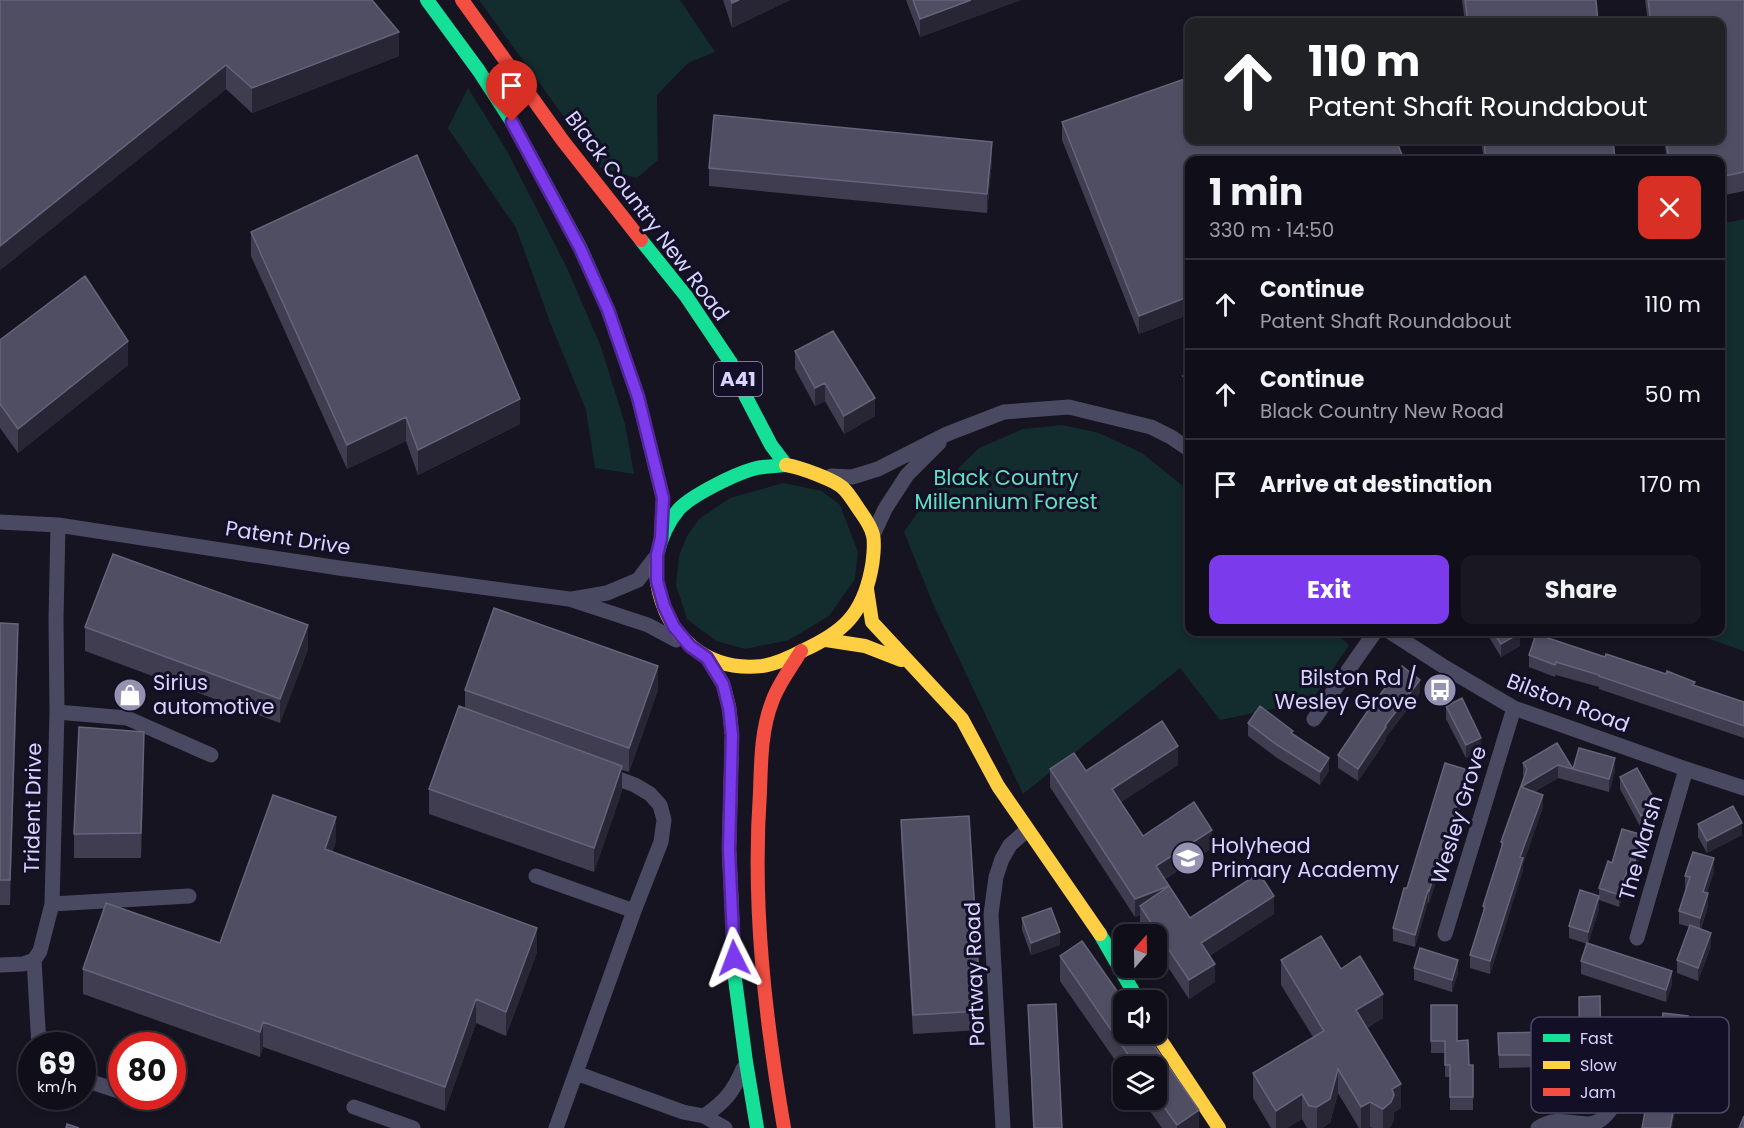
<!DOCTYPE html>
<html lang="en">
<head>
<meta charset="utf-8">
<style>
	:root { --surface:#100f19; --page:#191822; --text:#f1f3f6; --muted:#9c9ca2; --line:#302f38; --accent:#7c3aed }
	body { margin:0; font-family:Poppins,sans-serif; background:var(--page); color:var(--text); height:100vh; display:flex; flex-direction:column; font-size:22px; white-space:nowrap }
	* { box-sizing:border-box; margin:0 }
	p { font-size:20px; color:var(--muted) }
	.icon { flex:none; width:33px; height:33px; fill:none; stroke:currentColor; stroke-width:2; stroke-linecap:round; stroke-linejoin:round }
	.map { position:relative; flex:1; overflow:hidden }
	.side { position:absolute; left:1185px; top:156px; width:540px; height:480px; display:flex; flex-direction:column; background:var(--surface); border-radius:12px; box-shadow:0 3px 9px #0003,0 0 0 2px var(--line) }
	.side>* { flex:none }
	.hud { position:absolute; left:1185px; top:18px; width:540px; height:126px; border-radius:12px; box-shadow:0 3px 9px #0003,0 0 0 2px var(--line); background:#202124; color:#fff; overflow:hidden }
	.needle { width:39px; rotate:20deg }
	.fabs { position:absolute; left:1113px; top:924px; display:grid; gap:12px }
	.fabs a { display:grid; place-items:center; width:54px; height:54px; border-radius:12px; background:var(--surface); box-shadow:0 3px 9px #0003,0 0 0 2px var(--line); font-size:30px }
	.speed { position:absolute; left:18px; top:1032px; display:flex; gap:12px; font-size:30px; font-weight:700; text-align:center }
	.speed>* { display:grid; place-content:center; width:78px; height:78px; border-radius:50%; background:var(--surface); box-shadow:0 3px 9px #0003,0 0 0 2px var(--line); line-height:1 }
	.speed small { font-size:15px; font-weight:400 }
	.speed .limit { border:9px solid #d22; background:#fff; color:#111 }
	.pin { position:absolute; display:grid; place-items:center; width:51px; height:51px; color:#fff; margin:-62px -26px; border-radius:50% 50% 50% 0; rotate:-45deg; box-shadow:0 0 6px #0007 }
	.pin .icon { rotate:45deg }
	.me { position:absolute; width:66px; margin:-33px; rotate:357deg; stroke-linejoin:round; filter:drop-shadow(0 0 4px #0008) }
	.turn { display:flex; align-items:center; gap:21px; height:126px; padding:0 24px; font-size:27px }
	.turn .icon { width:78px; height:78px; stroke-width:2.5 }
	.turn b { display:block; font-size:42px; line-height:51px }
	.round { display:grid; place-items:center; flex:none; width:63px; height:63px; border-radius:12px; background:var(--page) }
	.overview { display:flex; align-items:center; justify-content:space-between; height:102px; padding:0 24px }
	h1 { font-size:36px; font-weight:700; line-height:45px }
	.cta { display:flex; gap:12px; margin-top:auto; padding:12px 24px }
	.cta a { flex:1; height:69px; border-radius:12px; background:var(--accent); color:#fff; font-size:24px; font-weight:700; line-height:69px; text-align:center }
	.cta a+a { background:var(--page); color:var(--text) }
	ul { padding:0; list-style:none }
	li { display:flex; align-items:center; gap:18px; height:90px; padding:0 24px; border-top:2px solid var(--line) }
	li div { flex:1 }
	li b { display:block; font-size:22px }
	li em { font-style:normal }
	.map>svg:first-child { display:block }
</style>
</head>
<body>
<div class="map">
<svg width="1744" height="1128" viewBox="0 0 1744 1128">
	<rect width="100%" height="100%" fill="#161421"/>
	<path fill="#132c2d" d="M479 0H680L715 52 688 63 657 95 658 160 637 178 601 168Z
		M468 88 507 151 567 268 601 347 625 424 634 474 595 468 586 410 550 322 516 228 448 128Z
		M1744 219V651L1689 632H1720L1721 224Z
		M1062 425 1099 433 1142 453 1189 491 1190 632H1341V638L1349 645 1312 701 1220 720 1180 668 1023 794 933 604 904 532 927 499 979 448 1023 429Z
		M783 483 822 491 840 505 858 552 855 579 829 616 789 640 745 649 716 641 687 619 676 585 679 556 687 536 699 519 730 498Z"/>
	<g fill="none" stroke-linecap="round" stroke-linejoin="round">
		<path stroke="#4a4962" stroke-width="15" d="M831 476 852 477 878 469 947 434 1004 412 1069 407 1151 427 1171 437 1190 450
			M0 522 58 525 339 568 569 599 648 625 676 640
			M873 535 885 509 907 475 939 443
			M572 599 607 593 638 580 654 559
			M1390 632 1446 668 1514 708 1686 769 1744 788
			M57 712 127 718 211 755
			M1314 719 1375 632
			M536 876 634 911
			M52 904 189 896
			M1445 934 1514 708
			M1637 938 1686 769
			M34 960 40 951 52 904 57 712 56 619 58 525
			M0 965 23 964 34 960 39 1046
			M576 1073 683 1112 704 1116 725 1128
			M82 1079 122 1092
			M354 1107 413 1128
			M704 1116C725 1102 733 1092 743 1069
			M556 1128 634 911 661 842 664 820 660 805 650 794 635 785 605 774
			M1003 1128 991 914 996 877 1002 859 1010 845 1027 830
			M1538 1128C1559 1116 1567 1124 1588 1124 1619 1124 1632 1054 1639 1031"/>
		<path stroke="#16e098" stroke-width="14" d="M427 0 479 71 512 122 580 247 608 310 615 330
			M641 240 686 296 731 363 746 397 771 445 786 465
			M657 555C661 538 668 522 679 509 692 495 735 474 753 469 763 466 776 466 786 465
			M732 912 735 979 746 1062 757 1128
			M1100 934 1138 1000"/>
		<path stroke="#ffcf43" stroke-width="14" d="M657 555C657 563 656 573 657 582 666 636 706 672 762 666 777 664 791 657 804 650 843 632 862 615 871 571 873 562 875 544 873 535 871 527 865 518 860 511 855 504 850 495 844 489 836 480 799 467 786 465
			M867 589 872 622 962 719 998 786 1100 934
			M826 640 865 646 901 660
			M707 658 723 684 729 707 732 735 729 849 732 912
			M1156 1033 1219 1128"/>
		<path stroke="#f24e42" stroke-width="14" d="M462 0 563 141 641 240
			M615 330 638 397 663 498 661 536
			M784 1128C765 1017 752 905 760 792 761 763 761 730 772 702 778 684 791 668 801 651"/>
	</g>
	<path fill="#403d50" d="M0 0 399 56 252 113 226 89 0 270Z
		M723 0H790L732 28Z
		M906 0H1021L920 37Z
		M1462 0H1596L1598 22H1465Z
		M1645 0H1744V191L1720 196V160H1667L1664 140H1720V22H1648Z
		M1062 122 1190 160V314L1139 334 1062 140Z
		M1481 140H1613L1615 160H1484Z
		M992 160 987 213 709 186V168Z
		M251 232 520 424 418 475 406 441 347 469 251 256Z
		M0 340 128 365 18 453 0 428Z
		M795 351 875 416 844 434 825 401 815 406 795 369Z
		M1190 374V396L1183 391V376Z
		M0 623 18 648 10 905H0Z
		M85 627 308 649 280 723 85 651Z
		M1486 632H1519L1520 646 1501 657Z
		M1529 655 1605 657 1695 686 1744 702V738L1599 689V687L1556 675 1555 677 1529 667Z
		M465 690H658L629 772 622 770V791L594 872 429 814V789L465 709Z
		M1420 693 1386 737V740L1358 781 1338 768V755Z
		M1446 706 1481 750 1466 758 1446 719Z
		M1248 723 1293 734 1329 771 1320 785 1277 758 1248 736Z
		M1557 743 1573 769 1615 771 1609 792 1558 778 1534 792 1543 807 1523 864V870L1490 974 1470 968V955L1483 914V906L1501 850V842L1525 777 1523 775V763Z
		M144 756 141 858H74V834Z
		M1178 765 1121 802 1143 836 1212 848 1165 879 1190 918 1274 914 1209 956 1215 982 1189 999 1156 949V934H1147L1140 925V915L1135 917 1050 787V769L1086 771Z
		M1620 777 1658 819 1641 828 1620 789Z
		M1468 783 1429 903 1428 902 1415 947 1393 941V928L1407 888Z
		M901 820 981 1011V1030L913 1034 901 838Z
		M1698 824 1742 835 1707 853 1698 837Z
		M336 841 332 852 537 952 506 1036 476 1023 445 1111 263 1047 260 1057 83 994V969L220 943Z
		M1643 847 1635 873 1631 872 1619 907 1599 900V909L1588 944 1672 984 1666 1002 1581 974V961L1587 944 1569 938V926L1599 896V888L1612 863Z
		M1714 871 1707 893 1708 906 1701 929 1711 946 1698 981 1677 973V960L1690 927 1679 924V911L1686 889 1685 888V876Z
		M1022 918 1060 945 1031 955 1022 930Z
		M1082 941 1124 1001V1034H1146L1199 1110V1128H1162L1142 1100H1156V1066H1124V1073L1060 981V956Z
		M1281 960 1341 969 1383 1018 1367 1028 1401 1108 1394 1112V1120L1389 1128H1372L1370 1127 1368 1128H1359L1338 1093 1330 1123 1322 1128H1307L1302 1119 1287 1128H1271L1253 1098V1073L1313 1037 1281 985Z
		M1414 968 1458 973 1452 992 1414 980Z
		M1579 997 1601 1073V1091L1580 1092Z
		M1028 1005 1062 1128H1033Z
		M1431 1005 1457 1041 1469 1065H1473V1110H1450V1077H1445V1053H1431Z
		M1546 1032 1547 1067 1499 1068 1498 1033Z"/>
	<path fill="#282635" d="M739 0H790L732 28V3Z
		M971 0H1021L920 37V19Z
		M399 32V56L252 113V88Z
		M226 65V89L0 270V246Z
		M992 142V160L987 213V194Z
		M1190 296V314L1139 334V316Z
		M128 341V365L18 453V429Z
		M825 383V401L815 406V388Z
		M875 398V416L844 434V416Z
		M520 399V424L418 475V450Z
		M406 417V441L347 469V445Z
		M18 624V648L10 905V880Z
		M308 625V649L280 723V699Z
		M1520 633V646L1501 657V644Z
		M658 666V690L629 772V748Z
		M1420 680V693L1386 737V740L1358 781V769L1385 726Z
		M144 732V756L141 858V833Z
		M1481 738V750L1466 758V745Z
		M1178 746V765L1112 808V789Z
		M1329 758V771L1320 785V772Z
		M1615 758V771L1609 792V779Z
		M1558 765V778L1521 799V787Z
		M622 766V791L594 872V848Z
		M1468 770V783L1429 903V891Z
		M1543 795V807L1523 864V870L1490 974V961L1520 857Z
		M1658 806V819L1641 828V816Z
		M336 817V841L325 873V849Z
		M1742 823V835L1707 853V841Z
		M1212 830V848L1156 884V866Z
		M1643 835V847L1635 873V861Z
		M1714 858V871L1703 904V892Z
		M1631 859V872L1619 907V895Z
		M1169 886 1140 906V915L1135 917V899Z
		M1428 890V902L1415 947V935Z
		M1708 893V906L1700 930V918Z
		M1274 896V914L1201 962V943Z
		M1599 896V909L1588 944V932Z
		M537 928V952L506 1036V1012Z
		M1060 932V945L1031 955V943Z
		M1711 933V946L1698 981V968Z
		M1458 960V973L1452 992V980Z
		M1215 964V982L1189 999V980Z
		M1672 971V984L1666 1002V990Z
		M1383 994V1018L1356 1034V1010Z
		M476 999V1023L445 1111V1087Z
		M1688 1016V1029L1683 1073 1672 1128H1670Z
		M263 1022V1047L260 1057V1032Z
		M1338 1069V1093L1330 1123 1322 1128H1317V1107Z
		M1401 1084V1108L1394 1112V1120L1391 1127 1389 1128H1383V1109L1392 1089Z
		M1302 1094V1119L1287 1128H1276V1111Z
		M1370 1102V1127L1368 1128H1361V1107Z
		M1199 1110V1128H1177V1125Z"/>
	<path fill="#504e63" stroke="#66637b" stroke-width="1.5" d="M0 0H372L399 32 252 88 226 65 0 246Z
		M731 0H739L732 3Z
		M913 0H971L920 19Z
		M1465 0H1596L1598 22H1468Z
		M1648 0H1744V172L1720 177V160H1669L1666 140H1720V22H1651Z
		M1190 77V140H1396L1404 160H1190V296L1139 316 1062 122Z
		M714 115 992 142 987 194 709 168Z
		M1484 140H1613L1615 160H1486Z
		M417 155 520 399 418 450 406 417 347 445 251 232Z
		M85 276 128 341 18 429 0 404V340Z
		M833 331 875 398 844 416 825 383 815 388 795 351Z
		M1190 374V382L1183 376Z
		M113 554 308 625 280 699 85 627Z
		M494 608 658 666 629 748 465 690Z
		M0 623 18 624 10 880H0Z
		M1493 632H1519L1520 633 1501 644Z
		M1536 634 1605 657 1606 654 1666 674 1667 671 1695 682 1693 685 1744 702V726L1599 676V675L1556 662 1555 665 1529 655Z
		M1402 666 1420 680 1385 726 1386 727 1358 769 1338 755 1369 709Z
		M1462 698 1481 738 1466 745 1446 706Z
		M459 706 622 766 594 848 429 789Z
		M1260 706 1293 731 1291 733 1329 758 1320 772 1277 745 1248 723Z
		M1162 721 1178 746 1112 789 1143 836 1194 802 1212 830 1156 866 1190 918 1259 873 1274 896 1201 943 1215 964 1189 980 1140 906 1169 886 1135 899 1050 769 1074 753 1086 771Z
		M79 727 144 732 141 833 74 834Z
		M1557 743 1573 769 1579 748 1615 758 1609 779 1558 765 1521 787 1543 795 1520 857 1523 858 1490 961 1470 955 1485 907 1483 906 1503 843 1501 842 1527 769 1523 763Z
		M1445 763 1468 770 1429 891 1428 890 1415 935 1393 928 1404 888H1407Z
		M1637 768 1658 806 1641 816 1620 777Z
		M273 795 336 817 325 849 537 928 506 1012 476 999 445 1087 263 1022 260 1032 83 969 106 903 220 943Z
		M1733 806 1742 823 1707 841 1698 824Z
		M969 816 981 1011 913 1015 901 820Z
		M1622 829 1643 835 1635 861 1631 859 1619 895 1599 888 1608 861 1612 863Z
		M1693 852 1714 858 1703 892 1708 893 1700 918 1679 911 1690 877 1685 876Z
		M1580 890 1599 896 1588 932 1569 926Z
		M1051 908 1060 932 1031 943 1022 918Z
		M1690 925 1711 933 1698 968 1677 960Z
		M1321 936 1341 969 1360 956 1383 994 1356 1010 1401 1084 1392 1089 1394 1095 1391 1102 1383 1109 1370 1102 1361 1107 1338 1069 1330 1099 1317 1107 1309 1106 1302 1094 1276 1111 1253 1073 1324 1031 1281 960Z
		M1082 941 1124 1001V1034H1146L1199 1110 1177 1125 1156 1096V1066H1136L1060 956Z
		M1587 943 1672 971 1666 990 1581 961Z
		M1420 948 1458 960 1452 980 1414 968Z
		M1600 996 1601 1073H1580L1579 997Z
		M1056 1004 1062 1128H1034L1028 1005Z
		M1431 1005H1457V1041L1468 1040 1469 1065H1473V1097H1450V1065H1445V1041H1446H1431Z
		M1663 1013 1688 1016 1683 1060 1670 1128H1642L1656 1053H1658Z
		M1546 1032 1547 1055H1499L1498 1033Z
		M1744 1116V1128H1739Z
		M67 1124 79 1128H66Z"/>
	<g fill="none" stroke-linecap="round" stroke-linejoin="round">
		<g stroke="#51269a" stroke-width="15">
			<path id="route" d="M512 122 580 248 608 310 638 397 663 498 661 538 657 555V581L664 606 674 627 690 646 707 658 723 684 729 708 732 735 729 849 734 958"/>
		</g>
		<use href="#route" stroke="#7c3aed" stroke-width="10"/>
	</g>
	<defs>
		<g id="bus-disc" transform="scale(1.725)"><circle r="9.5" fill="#9591b1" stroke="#130f26"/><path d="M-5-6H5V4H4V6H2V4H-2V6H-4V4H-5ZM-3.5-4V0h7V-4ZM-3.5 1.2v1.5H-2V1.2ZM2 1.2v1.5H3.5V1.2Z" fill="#fff"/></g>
		<g id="shop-disc" transform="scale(1.725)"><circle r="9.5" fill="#9591b1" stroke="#130f26"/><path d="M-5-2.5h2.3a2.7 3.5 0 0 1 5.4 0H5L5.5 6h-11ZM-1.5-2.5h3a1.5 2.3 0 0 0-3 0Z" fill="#fff"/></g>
		<g id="school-disc" transform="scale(1.725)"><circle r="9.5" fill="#9591b1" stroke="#130f26"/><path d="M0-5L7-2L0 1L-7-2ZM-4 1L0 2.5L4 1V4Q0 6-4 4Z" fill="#fff"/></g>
	</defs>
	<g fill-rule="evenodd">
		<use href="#bus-disc" x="1440" y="690"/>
		<use href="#shop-disc" x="130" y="695"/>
		<use href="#school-disc" x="1188" y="858"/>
	</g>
	<g text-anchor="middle" stroke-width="6" stroke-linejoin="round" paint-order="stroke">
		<rect fill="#130f26" stroke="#9e99be" stroke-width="1.5" x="714" y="362" width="48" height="34" rx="4.5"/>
		<g font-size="20" font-weight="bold" fill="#d9d4ff">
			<text x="738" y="386">A41</text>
		</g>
		<g font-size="21" fill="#d9d4ff" stroke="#130f26">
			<text transform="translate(647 216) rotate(53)" y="7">Black Country New Road</text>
			<text transform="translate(288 538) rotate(9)" y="7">Patent Drive</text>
			<text transform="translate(1568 703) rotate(21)" y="7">Bilston Road</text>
			<text transform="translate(33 808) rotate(-89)" y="7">Trident Drive</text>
			<text transform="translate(1459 815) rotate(-73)" y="7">Wesley Grove</text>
			<text transform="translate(1641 848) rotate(-74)" y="7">The Marsh</text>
			<text transform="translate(975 974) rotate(-92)" y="7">Portway Road</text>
		</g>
		<g font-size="21" fill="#5fe0c0" stroke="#130f26">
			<text x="1006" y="485">Black Country<tspan x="1006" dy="24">Millennium Forest</tspan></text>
		</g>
		<g font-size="21" fill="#d9d4ff" stroke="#130f26" text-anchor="start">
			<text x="1417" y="685" text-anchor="end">Bilston Rd /<tspan x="1417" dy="24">Wesley Grove</tspan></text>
			<text x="153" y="690">Sirius<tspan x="153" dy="24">automotive</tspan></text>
			<text x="1211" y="853">Holyhead<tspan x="1211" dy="24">Primary Academy</tspan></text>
		</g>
	</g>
	<rect x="1531" y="1017" width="198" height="96" rx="9" fill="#130f26" stroke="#4e4a67" stroke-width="1.5"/>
	<rect x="1543" y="1034" width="27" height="8" fill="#16e098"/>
	<rect x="1543" y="1061" width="27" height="8" fill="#ffcf43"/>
	<rect x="1543" y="1088" width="27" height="8" fill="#f24e42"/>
	<g font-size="16" fill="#d9d4ff">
		<text x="1580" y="1044">Fast</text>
		<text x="1580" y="1071">Slow</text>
		<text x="1580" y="1098">Jam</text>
	</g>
</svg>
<div class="fabs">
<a><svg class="needle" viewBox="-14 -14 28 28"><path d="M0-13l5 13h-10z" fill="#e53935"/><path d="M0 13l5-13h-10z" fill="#9c9ca2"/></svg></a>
<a><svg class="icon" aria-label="sound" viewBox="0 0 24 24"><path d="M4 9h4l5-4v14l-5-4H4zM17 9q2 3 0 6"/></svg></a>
<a><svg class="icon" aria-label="layers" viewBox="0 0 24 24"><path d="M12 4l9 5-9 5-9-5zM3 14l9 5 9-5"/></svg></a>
</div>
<div class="speed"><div>69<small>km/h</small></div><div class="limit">80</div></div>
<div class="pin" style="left:512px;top:122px;background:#d93025"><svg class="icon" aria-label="arrive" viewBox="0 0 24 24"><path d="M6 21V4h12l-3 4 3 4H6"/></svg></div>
<svg class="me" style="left:734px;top:958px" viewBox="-20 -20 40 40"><path d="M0-17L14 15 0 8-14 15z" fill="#7c3aed" stroke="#fff" stroke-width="4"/></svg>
<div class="hud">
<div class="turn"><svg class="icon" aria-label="ahead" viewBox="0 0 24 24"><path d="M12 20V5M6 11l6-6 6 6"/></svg><div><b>110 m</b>Patent Shaft Roundabout</div></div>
</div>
<section class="side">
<div class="overview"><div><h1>1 min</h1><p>330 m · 14:50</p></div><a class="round" style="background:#d93025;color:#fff"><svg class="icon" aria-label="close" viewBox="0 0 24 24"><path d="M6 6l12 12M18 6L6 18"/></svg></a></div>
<ul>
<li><svg class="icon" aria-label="ahead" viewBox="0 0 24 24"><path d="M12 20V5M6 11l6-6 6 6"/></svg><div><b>Continue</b><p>Patent Shaft Roundabout</p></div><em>110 m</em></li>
<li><svg class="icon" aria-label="ahead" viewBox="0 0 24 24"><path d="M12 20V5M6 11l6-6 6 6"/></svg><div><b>Continue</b><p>Black Country New Road</p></div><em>50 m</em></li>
<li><svg class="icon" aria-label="arrive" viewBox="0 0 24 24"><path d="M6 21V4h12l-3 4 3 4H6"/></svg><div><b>Arrive at destination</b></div><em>170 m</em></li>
</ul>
<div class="cta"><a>Exit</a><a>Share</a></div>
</section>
</div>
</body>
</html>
